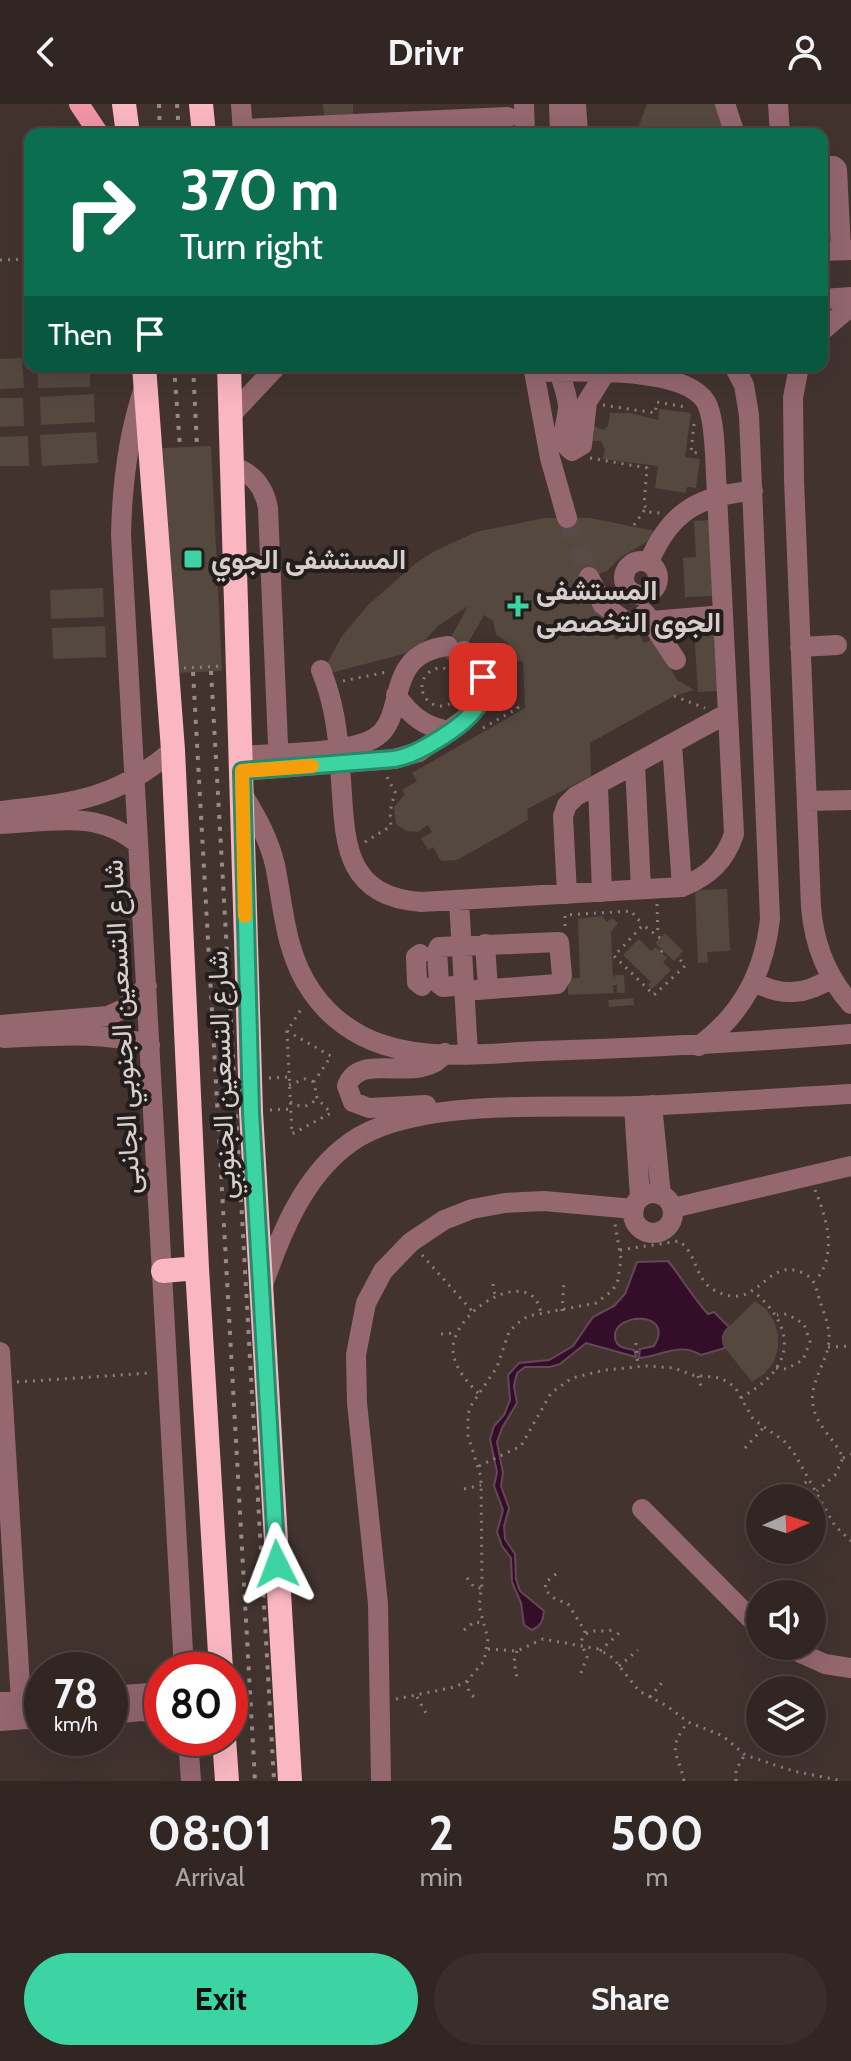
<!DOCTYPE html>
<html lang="en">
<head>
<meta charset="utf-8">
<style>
	:root { --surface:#322623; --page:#3a2e2b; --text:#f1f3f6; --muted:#a8a5a6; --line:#4d4341; --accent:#3dd4a3 }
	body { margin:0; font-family:Cabin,Vazirmatn,sans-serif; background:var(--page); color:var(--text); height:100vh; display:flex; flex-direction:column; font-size:30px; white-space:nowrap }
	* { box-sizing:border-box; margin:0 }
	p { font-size:26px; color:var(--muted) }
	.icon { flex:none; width:44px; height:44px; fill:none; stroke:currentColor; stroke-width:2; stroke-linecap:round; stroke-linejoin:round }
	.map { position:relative; height:1677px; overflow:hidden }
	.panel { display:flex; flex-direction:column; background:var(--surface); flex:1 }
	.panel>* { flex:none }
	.hud { position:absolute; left:24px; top:24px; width:804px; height:244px; border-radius:16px; box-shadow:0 8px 32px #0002,0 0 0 2px var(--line); background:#0b6e4f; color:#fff; overflow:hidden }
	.needle { width:52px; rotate:87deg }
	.tools { position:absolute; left:746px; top:1380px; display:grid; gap:16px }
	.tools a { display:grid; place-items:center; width:80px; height:80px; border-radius:50%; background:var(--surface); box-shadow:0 8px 32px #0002,0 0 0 2px var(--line); font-size:40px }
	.speed { position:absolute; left:24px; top:1548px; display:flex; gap:16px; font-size:40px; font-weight:700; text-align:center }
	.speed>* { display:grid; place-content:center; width:104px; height:104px; border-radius:50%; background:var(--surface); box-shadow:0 8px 32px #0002,0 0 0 2px var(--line); line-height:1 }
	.speed small { font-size:20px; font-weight:400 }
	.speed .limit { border:12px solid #d22; background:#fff; color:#111 }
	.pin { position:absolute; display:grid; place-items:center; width:68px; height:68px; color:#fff; margin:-34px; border-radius:16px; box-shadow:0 4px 12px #0006 }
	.me { position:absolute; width:88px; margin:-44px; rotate:357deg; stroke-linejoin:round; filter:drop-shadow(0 0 6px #0008) }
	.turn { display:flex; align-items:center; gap:28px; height:168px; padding:0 24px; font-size:36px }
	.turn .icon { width:104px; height:104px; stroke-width:2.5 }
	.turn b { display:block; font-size:56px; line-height:68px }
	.then { display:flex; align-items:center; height:76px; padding:0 24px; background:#0003; gap:16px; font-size:30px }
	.eta { display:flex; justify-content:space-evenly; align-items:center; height:136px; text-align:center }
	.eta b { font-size:48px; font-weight:700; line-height:56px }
	.action { display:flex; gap:16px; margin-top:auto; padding:16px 24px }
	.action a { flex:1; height:92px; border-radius:48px; background:var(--accent); color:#111; font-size:32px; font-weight:700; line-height:92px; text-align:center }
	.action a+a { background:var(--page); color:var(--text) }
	header { display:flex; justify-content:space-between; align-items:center; height:104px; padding:0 24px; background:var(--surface); font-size:36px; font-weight:700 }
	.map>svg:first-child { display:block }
</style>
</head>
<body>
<header><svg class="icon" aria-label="back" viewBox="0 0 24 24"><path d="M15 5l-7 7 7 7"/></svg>Drivr<svg class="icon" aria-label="person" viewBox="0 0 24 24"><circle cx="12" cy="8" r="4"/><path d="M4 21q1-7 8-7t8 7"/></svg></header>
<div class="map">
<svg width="851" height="1677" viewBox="0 0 851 1677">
	<rect width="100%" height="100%" fill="#42332f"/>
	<path fill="#340d28" stroke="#654759" stroke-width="2" d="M668 1157C682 1174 693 1194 708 1210L714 1208 729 1223C722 1230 721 1235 725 1244L701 1251C680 1238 661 1252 639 1254L640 1245 654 1242C676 1206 612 1208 615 1234 617 1244 625 1244 634 1246L636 1253 586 1239 560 1260 550 1263H525L517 1269 514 1282 517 1299 502 1324 497 1338 503 1369 501 1382 509 1404 504 1422 505 1435 515 1450 516 1475 520 1487 544 1507C543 1516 542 1521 532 1526L524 1521 521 1499 512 1478 511 1454 502 1442 497 1428 503 1406 494 1382 497 1368 490 1335 494 1322 504 1311 510 1296 508 1271 519 1259 549 1256 573 1242 593 1213 614 1202 625 1190 637 1158Z"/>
	<path fill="#54483f" d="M323 0H353V10L324 11Z
		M647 0H721L730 30H639L638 24Z
		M822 75H836V97H822Z
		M22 254 24 284 0 285V255Z
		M37 262H90V283L38 284Z
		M94 290 95 318 41 321 40 293Z
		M0 294H23L24 322 0 323Z
		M659 305 691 309 685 353 700 355 696 384 687 383 686 389 655 384 658 362 603 355 605 346 601 337H591L594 330 593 322 604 326 608 322 610 309H630L658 316Z
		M96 328 98 359 42 362 40 331Z
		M28 332 29 362H0V333Z
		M211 342 222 567 174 569 163 344Z
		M544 414H590L655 427 656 432 620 454 607 467 585 475 616 536 636 525 644 539 654 534 677 576 694 586 674 592 590 639 591 672 527 705 528 716 457 756 444 757 440 756 433 743 428 746 421 734 432 728 428 721 418 728 406 727 396 720 394 703 405 690 402 686 417 677 412 669 525 604 523 557H518L508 539 496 530 493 517 484 511 456 560 441 552 468 502 438 522 415 547 327 570 324 565 342 532 368 501 416 459 435 447 476 428Z
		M711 416 715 492 685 493 683 454 696 453 694 417Z
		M103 484 104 513 51 515 50 486Z
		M716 517 720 587 698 588 694 527H680L679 519Z
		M105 522 106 553 53 555 52 524Z
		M727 785 730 847 707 848 708 858 698 859 695 786Z
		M602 812 607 818 612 814 618 819 611 828 613 874 615 871H624L625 889H617V881H613L614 889 568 891V875L580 874 578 815Z
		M665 829 683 847 674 857 655 839Z
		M639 835 651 847 656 843 667 854 663 858 671 866 652 885 648 881 651 878 623 851Z
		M633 894 634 901 609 903 608 896Z
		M755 1197 766 1205 774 1217 778 1231V1245L773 1259 764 1270 752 1278 725 1244 722 1236 724 1228Z"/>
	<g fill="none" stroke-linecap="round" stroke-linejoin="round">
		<path stroke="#584a47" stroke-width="20" stroke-dasharray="20 10" stroke-linecap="butt" d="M567 414 589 473"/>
		<path stroke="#8b7e7b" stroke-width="3" stroke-dasharray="2 6" stroke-linecap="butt" d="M0 156 30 155
			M603 301 655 309 657 298 685 303
			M694 320 691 348 699 349
			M590 354 647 364 644 401 649 408 660 409
			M634 421 645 405
			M422 583a19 19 0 1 1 38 0a19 19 0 1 1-38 0Z
			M184 564 221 562
			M343 577 387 568
			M674 592 705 604
			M483 624 518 604 500 573
			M365 738 391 722 390 708 395 688 386 671
			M657 800 658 832
			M565 822V811L631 807 643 821
			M660 834 643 821 614 852 654 891 685 862 678 853
			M661 848 663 846
			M287 927 331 952 314 978 317 994 331 1009 292 1030 287 927 302 904
			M269 974 289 973
			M289 981 305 975 314 978
			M290 998C302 1004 308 1004 317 994
			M270 1006 291 1005
			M815 1086C827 1115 838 1151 815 1177
			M620 1146 679 1137C697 1149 695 1176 714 1186 759 1211 765 1151 803 1169 814 1174 816 1183 819 1194 823 1207 830 1222 829 1236 828 1258 809 1277 813 1301 816 1322 835 1335 843 1354L835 1371 817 1387
			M422 1151 473 1208
			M493 1180 495 1192
			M562 1207 564 1178
			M441 1230 457 1229
			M636 1239 638 1263
			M828 1243 851 1242
			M776 1264 786 1265 803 1256 810 1238 804 1220 787 1210 777 1211
			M698 1272 702 1286
			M17 1278 150 1269
			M478 1289C467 1278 454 1263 453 1247 451 1206 534 1158 541 1210
			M741 1294C750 1288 760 1282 767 1275 799 1245 782 1211 754 1188
			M745 1344 764 1323
			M843 1354 851 1350
			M479 1362 521 1342 551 1289 572 1274 605 1266 646 1262 674 1264 693 1271 721 1274 735 1283 753 1315 784 1337 794 1349 835 1422 851 1437
			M464 1385 481 1381
			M786 1394 810 1375
			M556 1470 546 1478 545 1486 554 1494 568 1500 585 1527 580 1541
			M467 1474 474 1483 481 1484
			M464 1526 474 1518 485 1519
			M586 1530C596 1523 605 1531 616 1524
			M488 1545 517 1547 543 1535 598 1545 613 1554 639 1587 667 1602 688 1618 723 1632 745 1651 793 1667 843 1677
			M517 1547 514 1557 517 1574
			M600 1547 619 1529
			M619 1562 638 1546
			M581 1569 587 1553 583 1543
			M467 1577 469 1588 477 1596
			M417 1593 427 1611
			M650 1593 665 1575
			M396 1595 455 1583 467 1577 484 1557 488 1535 479 1502 482 1480 481 1373 468 1332V1310L472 1300 497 1263 509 1228 518 1219 528 1212 596 1199 613 1186 618 1176 621 1155 615 1120
			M684 1677C678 1647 666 1647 688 1618
			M736 1677V1666L744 1652"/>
		<path stroke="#95676f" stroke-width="20" d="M241 0 243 30
			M524 0 525 30
			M559 0 560 30
			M576 0 578 30
			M725 0 735 30
			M778 0 780 30
			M243 25 508 13
			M822 62H834L837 65 841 146
			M822 147 851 146
			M822 195 851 193
			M822 227 851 202
			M533 262 550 354 567 414
			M799 262 793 294 794 375 811 803C814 840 826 872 851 900
			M559 268C563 279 567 290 568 302 568 318 557 336 572 347L582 341 587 298 605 269
			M144 284C128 331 122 381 121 431L184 1566
			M231 311 277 262
			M234 363C254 370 264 383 268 404L279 664
			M624 474a17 17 0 1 1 34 0a17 17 0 1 1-34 0Z
			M649 458C670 408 699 391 753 387
			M589 473 603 501 628 519 723 511
			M645 509 676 556
			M800 543 837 541
			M321 566C334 598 338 629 340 663 346 727 337 792 421 798L682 783C709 772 725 757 734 730L716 371C715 352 715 314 706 298 684 261 573 268 534 268
			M396 591C410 611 424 623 449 627
			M672 640 682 783
			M242 652C275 649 351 650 376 633 408 612 382 550 448 542
			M635 661 641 785
			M242 667 394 655 419 648 470 611 480 598 484 581 480 565 464 547
			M598 682 602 788
			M242 689C256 712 269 735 275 761 284 805 285 850 312 888 329 913 355 932 384 941 433 957 491 949 541 947 645 944 748 938 851 930
			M807 697 851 696
			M0 707C73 699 115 696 173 646
			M0 720C50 718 97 705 138 740
			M567 790 563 712 567 701 576 692 728 609
			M459 797 468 949
			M485 840 488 885
			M420 850 416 853 417 878 422 882
			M755 878C781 893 807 891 831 874
			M454 882 443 883 439 880 437 847 439 843 559 838 562 872 557 880 464 887
			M0 921 108 912 123 905 147 882
			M4 934C53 932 102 927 150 941
			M699 942C742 910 764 869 770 815L749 311 744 281 734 262
			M426 1001 369 1004 353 998 347 982C360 945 420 983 445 949
			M652 1001 661 1091
			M634 1002 640 1094
			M633 1109a20 20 0 1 1 40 0a20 20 0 1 1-40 0Z
			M673 1104 851 1062
			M263 1181C281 1129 304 1071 351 1038 416 992 560 1005 638 1002 709 999 780 994 851 990
			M0 1248 22 1615
			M642 1405 760 1524
			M785 1542 825 1560 851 1564
			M110 1592 150 1589 162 1583
			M0 1598 42 1596
			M110 1610 142 1607 162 1610
			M0 1617 42 1614
			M188 1634 191 1677
			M381 1677 378 1500 357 1299 356 1251 366 1199 383 1167 411 1138 444 1116 472 1105 505 1099 544 1097 634 1105"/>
		<path stroke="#f194a5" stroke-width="20" d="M79 0 99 30"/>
		<path stroke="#fab6c1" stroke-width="24" d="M124 0 128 30
			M201 0 204 30
			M144 262 173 646 197 1164 221 1566
			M229 262 251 1008 290 1677
			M163 1167 197 1164
			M224 1634 227 1677"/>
		<path stroke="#978b87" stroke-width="4" stroke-dasharray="4 8" stroke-linecap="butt" d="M159 0 160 30
			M177 0 179 30
			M174 262 180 343
			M193 262 197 342
			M211 567 274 1677
			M193 568 255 1677"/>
	</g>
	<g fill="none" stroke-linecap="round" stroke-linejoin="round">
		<g stroke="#288a6a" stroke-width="20">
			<path id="route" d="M277 1460 251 1008 242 667 394 655C416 652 463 623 476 604 483 595 484 584 483 573"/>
		</g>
		<use href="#route" stroke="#3dd4a3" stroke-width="14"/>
		<path stroke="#f59e0b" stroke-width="14" d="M245 812 242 667 312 662"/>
	</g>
	<g fill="#3dd4a3" stroke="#231d1b" stroke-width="3">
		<rect x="183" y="445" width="20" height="20" rx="4"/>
		<path d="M514 490h8v8h8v8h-8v8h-8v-8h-8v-8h8z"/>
	</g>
	<g text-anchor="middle" stroke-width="8" stroke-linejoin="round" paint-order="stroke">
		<g font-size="28" font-weight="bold" fill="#d8cfcc" stroke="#231d1b" text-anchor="start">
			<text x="211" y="465">المستشفى الجوي</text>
			<text x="536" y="496">المستشفى<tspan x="536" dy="32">الجوى التخصصى</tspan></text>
		</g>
		<g font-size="28" fill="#d8cfcc" stroke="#231d1b">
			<text transform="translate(121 923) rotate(-93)" y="10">شارع التسعين الجنوبي الجانبى</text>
			<text transform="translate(221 971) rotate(-92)" y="10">شارع التسعين الجنوبي</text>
		</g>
	</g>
</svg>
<div class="tools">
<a><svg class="needle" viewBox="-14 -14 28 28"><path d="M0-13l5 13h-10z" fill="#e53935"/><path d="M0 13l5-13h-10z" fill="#a8a5a6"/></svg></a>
<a><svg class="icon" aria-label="sound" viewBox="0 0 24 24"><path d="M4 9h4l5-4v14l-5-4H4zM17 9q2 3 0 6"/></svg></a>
<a><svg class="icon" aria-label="layers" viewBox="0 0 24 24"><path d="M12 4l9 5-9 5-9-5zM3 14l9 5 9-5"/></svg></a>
</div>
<div class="speed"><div>78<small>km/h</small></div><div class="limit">80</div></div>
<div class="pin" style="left:483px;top:573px;background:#d93025"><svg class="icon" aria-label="arrive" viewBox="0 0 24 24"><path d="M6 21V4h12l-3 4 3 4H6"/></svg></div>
<svg class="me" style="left:277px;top:1460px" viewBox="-20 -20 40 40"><path d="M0-17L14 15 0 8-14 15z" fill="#3dd4a3" stroke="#fff" stroke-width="4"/></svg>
<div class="hud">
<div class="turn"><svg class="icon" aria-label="right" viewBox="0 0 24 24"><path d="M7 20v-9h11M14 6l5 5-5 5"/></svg><div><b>370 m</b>Turn right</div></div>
<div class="then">Then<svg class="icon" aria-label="arrive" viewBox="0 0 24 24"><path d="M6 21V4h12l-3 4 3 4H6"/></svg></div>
</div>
</div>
<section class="panel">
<div class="eta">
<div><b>08:01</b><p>Arrival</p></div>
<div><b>2</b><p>min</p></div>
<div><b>500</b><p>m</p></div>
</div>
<div class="action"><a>Exit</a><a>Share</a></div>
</section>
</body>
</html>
